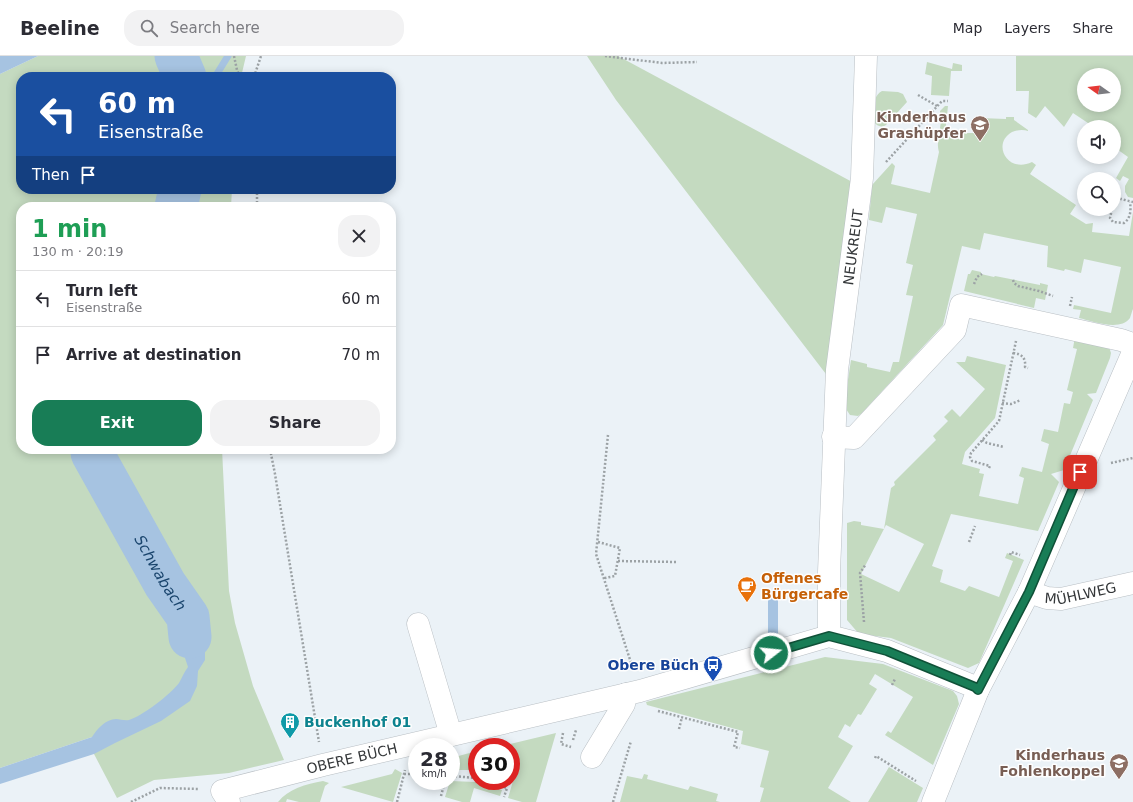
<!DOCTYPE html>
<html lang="en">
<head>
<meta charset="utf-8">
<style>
	:root { --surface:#fff; --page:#f2f2f3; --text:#2b2b33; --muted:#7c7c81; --line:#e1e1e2; --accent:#187d56 }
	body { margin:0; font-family:"DejaVu Sans",sans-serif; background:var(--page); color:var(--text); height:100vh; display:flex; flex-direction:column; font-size:15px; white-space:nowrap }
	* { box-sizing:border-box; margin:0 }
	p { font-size:13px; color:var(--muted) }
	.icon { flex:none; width:22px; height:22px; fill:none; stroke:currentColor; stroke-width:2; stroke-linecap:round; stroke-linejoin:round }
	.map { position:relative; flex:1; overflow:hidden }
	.sheet { position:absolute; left:16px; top:146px; width:380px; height:252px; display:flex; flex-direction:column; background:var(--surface); border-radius:16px; box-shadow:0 2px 10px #0003 }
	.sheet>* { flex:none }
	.banner { position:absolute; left:16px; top:16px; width:380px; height:122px; border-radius:16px; box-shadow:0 2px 10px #0003; background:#1a4fa0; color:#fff; overflow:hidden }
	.needle { width:26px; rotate:284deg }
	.controls { position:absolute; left:1077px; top:12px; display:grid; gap:8px }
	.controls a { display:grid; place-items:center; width:44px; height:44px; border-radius:50%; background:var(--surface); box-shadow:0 2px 10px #0003; font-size:20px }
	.speed { position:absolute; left:408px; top:682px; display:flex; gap:8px; font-size:20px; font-weight:700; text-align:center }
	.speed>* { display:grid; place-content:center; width:52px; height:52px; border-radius:50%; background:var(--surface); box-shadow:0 2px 10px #0003; line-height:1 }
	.speed small { font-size:10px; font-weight:400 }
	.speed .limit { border:6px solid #d22; background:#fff; color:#111 }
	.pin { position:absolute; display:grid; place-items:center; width:34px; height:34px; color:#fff; margin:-17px; border-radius:8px; box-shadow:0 2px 6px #0006 }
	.me { position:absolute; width:44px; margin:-22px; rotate:74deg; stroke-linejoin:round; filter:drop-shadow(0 0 3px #0008) }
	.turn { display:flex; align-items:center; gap:14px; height:84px; padding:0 16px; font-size:18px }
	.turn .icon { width:52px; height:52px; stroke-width:2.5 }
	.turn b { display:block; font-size:28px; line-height:34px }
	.then { display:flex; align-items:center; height:38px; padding:0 16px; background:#0003; gap:8px; font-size:15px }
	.round { display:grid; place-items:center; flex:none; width:42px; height:42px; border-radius:16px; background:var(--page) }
	.head { display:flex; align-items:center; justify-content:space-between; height:68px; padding:0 16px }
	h1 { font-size:24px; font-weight:700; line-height:30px; color:#1e9e55 }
	.primary-button { display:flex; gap:8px; margin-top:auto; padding:8px 16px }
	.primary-button a { flex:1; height:46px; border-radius:16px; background:var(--accent); color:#fff; font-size:16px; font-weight:700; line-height:46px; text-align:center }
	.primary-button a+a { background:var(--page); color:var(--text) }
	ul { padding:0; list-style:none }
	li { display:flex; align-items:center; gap:12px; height:56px; padding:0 16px; border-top:1px solid var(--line) }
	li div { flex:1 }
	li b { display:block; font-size:15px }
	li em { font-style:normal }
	header { display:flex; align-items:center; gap:24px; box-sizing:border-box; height:56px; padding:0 20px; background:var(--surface); border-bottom:1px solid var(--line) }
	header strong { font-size:19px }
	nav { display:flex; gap:22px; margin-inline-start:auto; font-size:14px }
	.search { width:280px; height:36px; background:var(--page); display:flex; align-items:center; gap:10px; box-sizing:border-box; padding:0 14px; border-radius:16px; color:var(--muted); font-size:15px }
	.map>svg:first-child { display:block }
</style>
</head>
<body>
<header>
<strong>Beeline</strong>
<div class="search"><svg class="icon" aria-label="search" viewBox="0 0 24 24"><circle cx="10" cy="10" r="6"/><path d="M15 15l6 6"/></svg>Search here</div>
<nav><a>Map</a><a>Layers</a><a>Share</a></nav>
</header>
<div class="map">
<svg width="1133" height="746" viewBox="0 0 1133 746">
	<rect width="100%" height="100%" fill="#ebf2f7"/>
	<path fill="#c4dac0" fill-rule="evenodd" d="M38 0H246L241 21H21V133H232L231 151H21V393H222L229 535 235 567 253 630 284 704 229 717 154 724 117 742 94 698 92 681 0 712V18Z
		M587 0H618L856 128 829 322 616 44Z
		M1015 0H1133V142L1128 141 1125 136V130L1129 123 1123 120 1120 125 1116 122 1128 101 1114 91V71H1094L1073 57 1064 71 1045 50 1036 62 1028 57 1029 35H1016V0ZM1084 19H1114V49H1084Z
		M927 6 952 13 953 7 962 9V15H951L949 40 931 39 932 20 925 18Z
		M882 35 898 36 903 38 907 46 886 69C881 72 877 70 874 66 875 55 871 41 882 35Z
		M945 50H948L945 77H980V62L1006 63V61H1014V64L1028 74V75C1023 73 1017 74 1012 76 991 88 1008 118 1032 106L1036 109 1030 118 1076 149 1070 158 1086 168 1093 167 1092 176 1129 180 1133 156V253C1132 255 1131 259 1130 262 1120 276 1092 265 1079 262L1081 254 1073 253 1074 249 1111 257 1121 211 1084 203 1081 217 1065 213 1064 215 1047 211 1048 190 984 177 980 194 962 190 943 269 862 357 858 360 850 359 846 353V337L851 304 867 308V311L890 316 893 306H899L913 240 906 239 913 209 906 207 917 158 886 151 882 167 869 164 872 129 892 107 895 110 891 128 930 137 939 96C936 87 940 75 941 65 942 62 940 58 940 55Z
		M972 214 981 216V218L994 221 995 220 1040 229V227L1048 229 1045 244 1036 242 1034 252 964 235 968 218H970Z
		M1075 281 1109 291 1111 297 1110 302 1096 337 1087 338 1093 344 1064 414 1051 418 1059 426 1038 475 951 458 932 510 943 514 940 526 965 535 969 530 999 541 1013 505 1005 502 1007 497 1024 504 979 607 968 612 891 582 859 578 847 564V467L854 465 861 466V469L884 473 891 432 895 429 894 426 936 384 933 380 948 365 944 361 952 353 960 361 985 333 956 306H965L967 300 1006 309 995 362 965 396 962 408 980 413 979 417 984 418 979 440 1018 448 1024 422 1019 420 1022 411 1042 416 1049 388 1041 385 1044 373 1058 376 1064 347 1070 348 1073 336 1067 334 1077 293 1073 292ZM886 469 924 488 899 536 861 518Z
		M825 601 883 608 953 635 957 640 959 648 933 709 885 679 888 675 891 677 913 641 875 618 869 628 877 633 861 659 858 658 850 671 845 668 838 681 853 690 828 732 851 746H760L764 732 760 731 769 695 741 688 743 675 647 649 646 646Z
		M556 677 536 746H522L508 742 513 725 511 724V691H497Z
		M477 695V714H451V702Z
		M889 711 923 732 917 746H868Z
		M395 713 402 717 393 746 341 731 392 718Z
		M644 718 648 719 647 723 688 734 690 730 718 738 716 745 720 746H620L627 720 642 723Z
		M323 725 329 727 325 730 320 746H299L287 743 286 746H278C288 733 306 728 323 725Z
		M450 725 476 726 502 734 500 740 474 732 470 746H462L445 741Z"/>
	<path fill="#a6c3e1" d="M0 0H38L0 18Z
		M165 528 189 548 200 562 205 578V604L198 615 197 630 190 645 161 665 115 687 94 698 0 728V712L92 681C97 673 106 663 116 663 120 663 125 665 129 664 142 660 170 639 179 627 182 622 184 616 188 611L185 602 187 590 170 550Z
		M768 541 778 542V578L768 579Z"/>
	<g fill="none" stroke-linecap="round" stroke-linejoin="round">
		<path stroke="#a6c3e1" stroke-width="7" d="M215 21 228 0"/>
		<g stroke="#a6c3e1" stroke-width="43">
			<path d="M176 0 185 21"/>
			<path d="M176 151 180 133"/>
			<path id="s1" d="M92 393V397L165 528 188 561 190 581"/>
		</g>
		<g stroke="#b9bfc4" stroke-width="23">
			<g id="minor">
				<path d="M833 381 854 382 955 274 961 249 1121 284 1133 288"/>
				<path id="s2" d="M1029 536 1047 542 1061 543 1133 527"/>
				<path d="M418 568 451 679"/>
				<path id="s3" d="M829 580V516L837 314 862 122 866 0"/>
				<path d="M592 701 624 648 626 638"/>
				<path id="s4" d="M229 746 222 735 323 709 640 635 829 580 887 595 975 631 978 634"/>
				<path d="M933 746 978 634 1029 536 1133 296"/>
			</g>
		</g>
		<path stroke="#9ca2a5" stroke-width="2.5" stroke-dasharray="2 2" stroke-linecap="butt" d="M234 0 237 14 240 21
			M605 0 662 7 697 6
			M254 21 261 0
			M918 39 937 50
			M886 106 942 45H948
			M257 133V151
			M1114 137 1121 143 1133 146
			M1114 149 1120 142
			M1112 153 1110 162 1113 166 1124 167C1131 162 1131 154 1130 146
			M1013 224 1014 227 1018 230 1039 235 1053 240
			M974 228 977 221 982 218
			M1070 250 1072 241
			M1013 297C1022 298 1026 302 1025 311L1028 312
			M1002 347 1011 348 1021 344
			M608 379 596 498 633 613
			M982 384 987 387 1004 391
			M270 393 275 418 319 686
			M1111 407 1133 402
			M989 412 990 410 972 405 970 401 971 397 999 365 1016 285
			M598 486 620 492 615 520 605 522
			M969 486 975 470
			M1010 499 1011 496 1020 499
			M618 505 677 506
			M864 566 860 517 866 508
			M892 629 895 623
			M658 655 738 676 734 691 740 692
			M679 673 682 661
			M563 677 561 688 571 691
			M573 684 576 674
			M875 702 876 700 916 725
			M404 718H417
			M451 720 477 722
			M485 725 507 732 504 741
			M441 740 445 725
			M131 746 160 732 199 733
			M397 746 405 714
			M613 746 631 685"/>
		<use href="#minor" stroke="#fff" stroke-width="22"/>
	</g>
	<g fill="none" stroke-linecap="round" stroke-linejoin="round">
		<g stroke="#105138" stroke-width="10">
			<path id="route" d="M771 597 829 580 887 595 975 631 978 634 1029 536 1080 416"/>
		</g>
		<use href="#route" stroke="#187d56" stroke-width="7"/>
	</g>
	<defs>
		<g id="school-pin" transform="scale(1)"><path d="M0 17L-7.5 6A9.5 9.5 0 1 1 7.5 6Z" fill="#8d6e63" stroke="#fefefe"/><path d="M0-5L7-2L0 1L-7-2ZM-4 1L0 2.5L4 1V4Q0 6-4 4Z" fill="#fff"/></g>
		<g id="cafe-pin" transform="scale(1)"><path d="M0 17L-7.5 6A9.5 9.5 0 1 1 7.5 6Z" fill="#e8710a" stroke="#fefefe"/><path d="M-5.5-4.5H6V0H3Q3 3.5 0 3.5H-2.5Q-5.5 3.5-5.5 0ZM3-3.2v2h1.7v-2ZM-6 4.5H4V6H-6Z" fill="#fff"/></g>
		<g id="bus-pin" transform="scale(1)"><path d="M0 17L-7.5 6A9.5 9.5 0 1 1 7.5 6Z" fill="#1a4fb4" stroke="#fefefe"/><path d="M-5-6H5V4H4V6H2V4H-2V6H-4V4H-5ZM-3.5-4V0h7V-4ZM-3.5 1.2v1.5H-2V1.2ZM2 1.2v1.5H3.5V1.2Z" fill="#fff"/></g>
		<g id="building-pin" transform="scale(1)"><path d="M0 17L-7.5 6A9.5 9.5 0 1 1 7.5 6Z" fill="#0f9aa8" stroke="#fefefe"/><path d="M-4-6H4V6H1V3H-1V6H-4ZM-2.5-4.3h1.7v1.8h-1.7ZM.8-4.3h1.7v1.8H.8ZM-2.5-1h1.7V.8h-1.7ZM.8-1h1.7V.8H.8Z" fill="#fff"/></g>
	</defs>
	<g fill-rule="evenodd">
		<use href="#school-pin" x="980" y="69"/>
		<use href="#cafe-pin" x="747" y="530"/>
		<use href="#bus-pin" x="713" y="609"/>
		<use href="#building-pin" x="290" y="666"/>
		<use href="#school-pin" x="1119" y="707"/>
	</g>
	<g text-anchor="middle" stroke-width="3" stroke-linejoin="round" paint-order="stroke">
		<g font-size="14" font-weight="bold" fill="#785e54" stroke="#fefefe" text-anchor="end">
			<text x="966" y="66">Kinderhaus<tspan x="966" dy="16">Grashüpfer</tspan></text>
			<text x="1105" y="704">Kinderhaus<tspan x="1105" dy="16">Fohlenkoppel</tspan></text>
		</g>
		<g font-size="14" fill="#343739" stroke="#fefefe">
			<text dy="5" stroke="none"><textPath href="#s3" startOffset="390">NEUKREUT</textPath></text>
			<text dy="5" stroke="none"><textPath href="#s2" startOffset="53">MÜHLWEG</textPath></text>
			<text dy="5" stroke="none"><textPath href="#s4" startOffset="147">OBERE BÜCH</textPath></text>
		</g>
		<g font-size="14" font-weight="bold" fill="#c56008" stroke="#fefefe" text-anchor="start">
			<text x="761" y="527">Offenes<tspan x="761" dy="16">Bürgercafe</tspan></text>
		</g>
		<g font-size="14" font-weight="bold" fill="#164399" stroke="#fefefe" text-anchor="end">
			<text x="699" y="614">Obere Büch</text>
		</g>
		<g font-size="14" font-weight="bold" fill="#0d838f" stroke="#fefefe" text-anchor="start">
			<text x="304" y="671">Buckenhof 01</text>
		</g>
		<g font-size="15" font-style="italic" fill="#1a456d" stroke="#fefefe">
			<text dy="5" stroke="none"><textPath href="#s1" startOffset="142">Schwabach</textPath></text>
		</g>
	</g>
</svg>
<div class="controls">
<a><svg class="needle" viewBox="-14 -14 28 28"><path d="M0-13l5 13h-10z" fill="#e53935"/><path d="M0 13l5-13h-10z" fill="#7c7c81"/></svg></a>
<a><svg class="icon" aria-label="sound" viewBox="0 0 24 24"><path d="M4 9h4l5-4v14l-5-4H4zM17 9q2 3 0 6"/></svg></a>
<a><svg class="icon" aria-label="search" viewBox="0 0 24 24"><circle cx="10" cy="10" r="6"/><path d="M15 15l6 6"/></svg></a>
</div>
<div class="speed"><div>28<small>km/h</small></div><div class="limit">30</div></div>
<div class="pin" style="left:1080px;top:416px;background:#d93025"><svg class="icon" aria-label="arrive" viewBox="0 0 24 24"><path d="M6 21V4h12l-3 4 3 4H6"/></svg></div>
<svg class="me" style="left:771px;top:597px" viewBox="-20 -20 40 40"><circle r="17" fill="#187d56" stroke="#fff" stroke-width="3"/><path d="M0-11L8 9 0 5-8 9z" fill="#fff"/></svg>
<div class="banner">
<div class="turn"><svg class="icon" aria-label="left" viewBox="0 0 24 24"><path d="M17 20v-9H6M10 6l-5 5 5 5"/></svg><div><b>60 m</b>Eisenstraße</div></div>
<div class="then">Then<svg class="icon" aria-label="arrive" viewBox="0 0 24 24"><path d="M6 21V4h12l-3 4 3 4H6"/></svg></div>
</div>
<section class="sheet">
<div class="head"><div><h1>1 min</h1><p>130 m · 20:19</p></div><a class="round"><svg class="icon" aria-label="close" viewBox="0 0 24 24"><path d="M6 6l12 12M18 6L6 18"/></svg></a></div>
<ul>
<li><svg class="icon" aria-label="left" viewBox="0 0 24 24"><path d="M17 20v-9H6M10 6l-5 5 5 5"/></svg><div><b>Turn left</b><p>Eisenstraße</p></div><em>60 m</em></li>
<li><svg class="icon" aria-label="arrive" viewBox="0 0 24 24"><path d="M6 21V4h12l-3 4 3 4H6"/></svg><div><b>Arrive at destination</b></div><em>70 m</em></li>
</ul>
<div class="primary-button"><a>Exit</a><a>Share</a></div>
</section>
</div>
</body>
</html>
